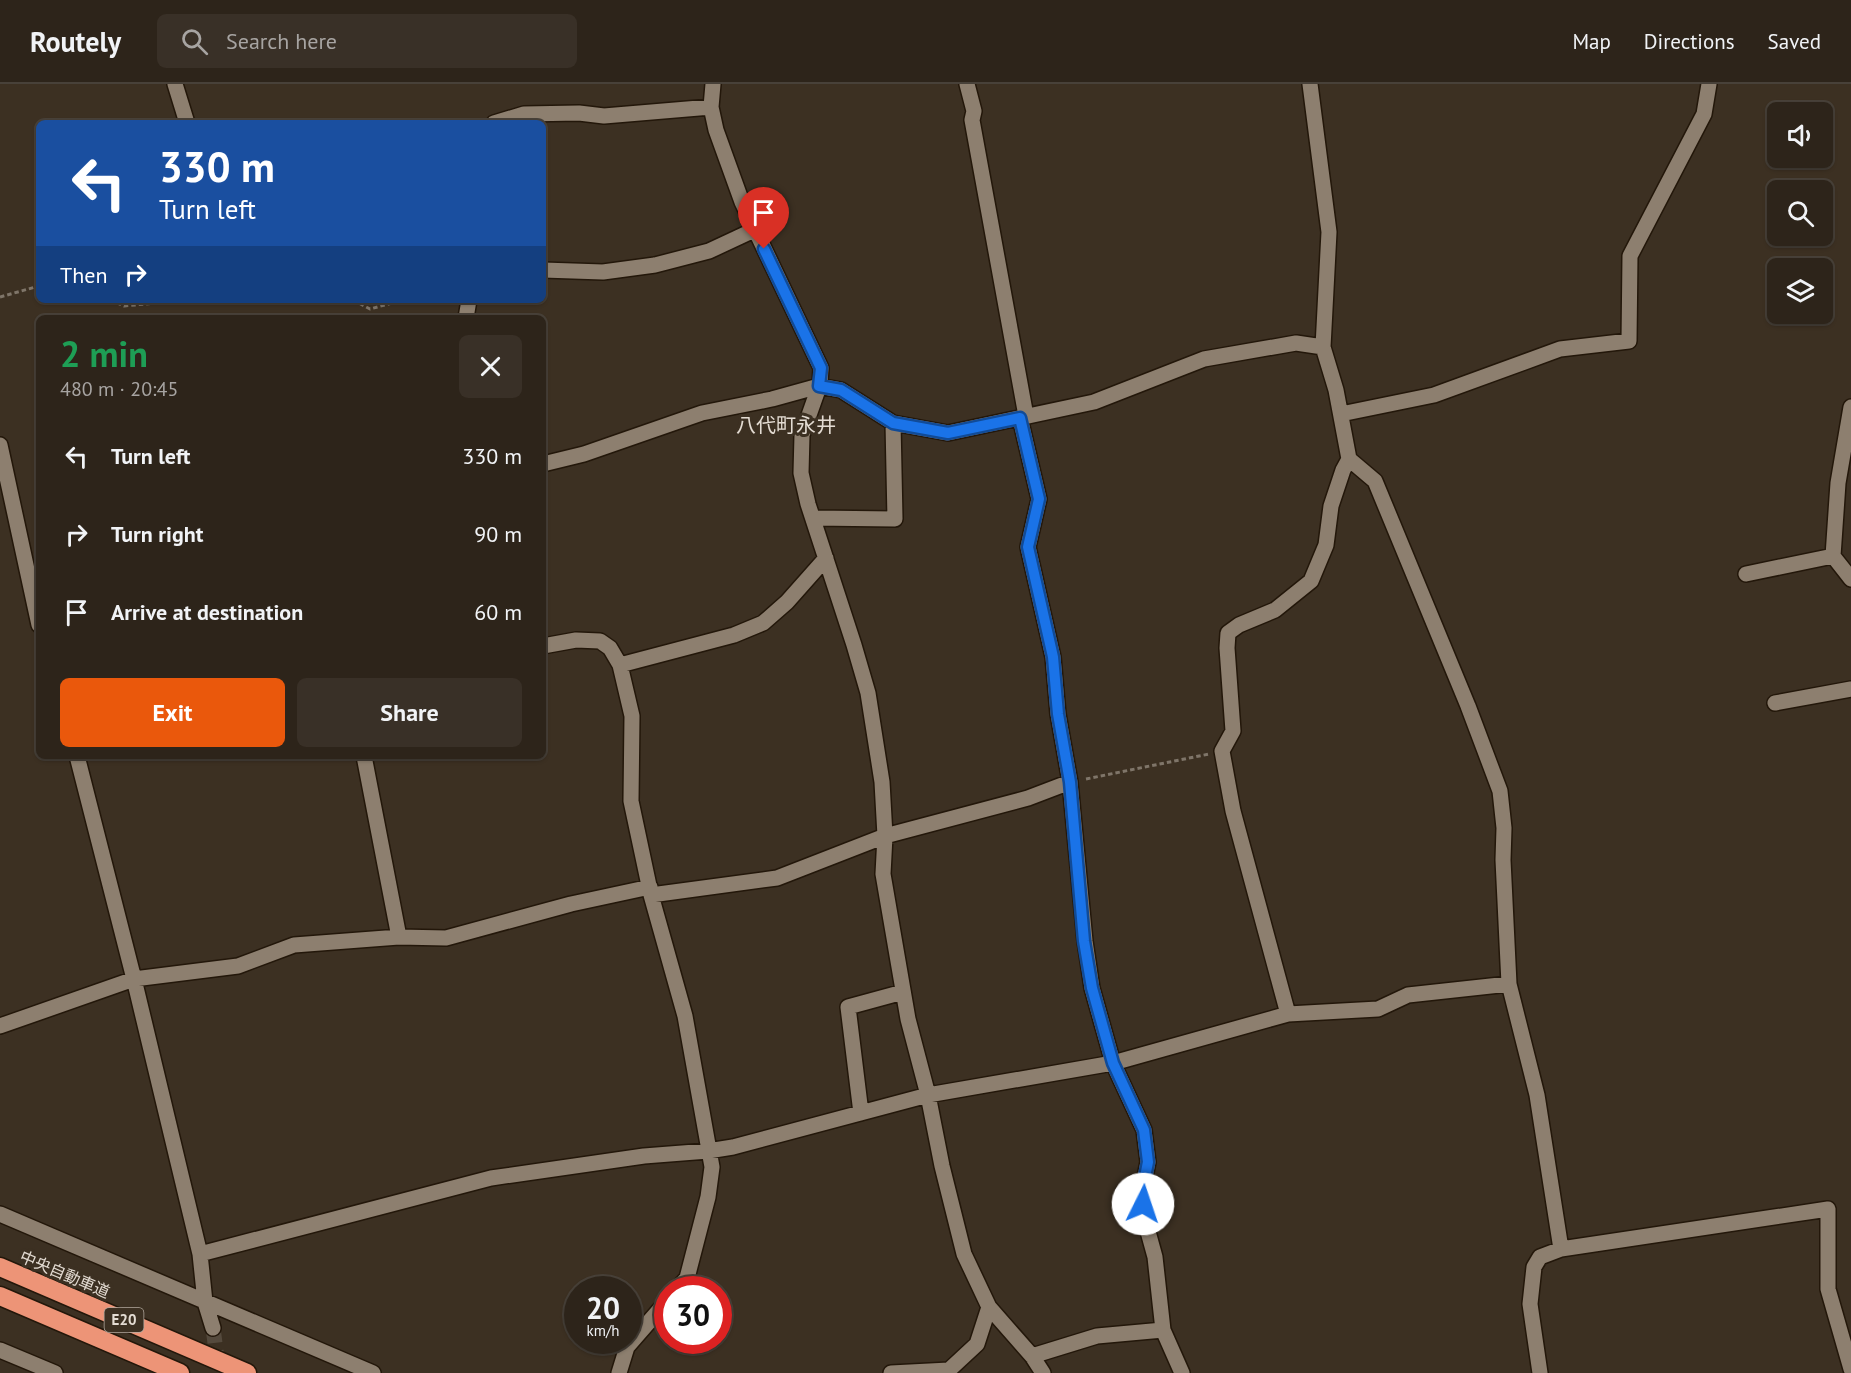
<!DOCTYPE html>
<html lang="en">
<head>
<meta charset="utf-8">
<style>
	:root { --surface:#2d241a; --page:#393027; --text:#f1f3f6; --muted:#a7a4a2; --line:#484139; --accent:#ea580c }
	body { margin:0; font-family:"PT Sans","Noto Sans JP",sans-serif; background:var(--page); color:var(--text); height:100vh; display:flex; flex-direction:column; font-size:22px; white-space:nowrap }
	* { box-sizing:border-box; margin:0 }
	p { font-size:20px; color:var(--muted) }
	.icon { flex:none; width:33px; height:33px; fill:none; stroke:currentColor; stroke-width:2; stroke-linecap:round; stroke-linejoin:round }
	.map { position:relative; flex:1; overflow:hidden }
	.sheet { position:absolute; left:36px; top:231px; width:510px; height:444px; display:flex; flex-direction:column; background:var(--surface); border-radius:9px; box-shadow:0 2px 4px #0004,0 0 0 2px var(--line) }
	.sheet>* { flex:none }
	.top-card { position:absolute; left:36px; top:36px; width:510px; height:183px; border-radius:9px; box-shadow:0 2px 4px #0004,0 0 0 2px var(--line); background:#1a4fa0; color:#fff; overflow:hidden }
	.fabs { position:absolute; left:1767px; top:18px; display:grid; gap:12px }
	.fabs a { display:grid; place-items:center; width:66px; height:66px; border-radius:9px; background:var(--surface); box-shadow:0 2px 4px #0004,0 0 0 2px var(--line); font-size:30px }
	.speed { position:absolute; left:564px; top:1192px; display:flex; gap:12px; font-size:30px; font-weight:700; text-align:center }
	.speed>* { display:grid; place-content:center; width:78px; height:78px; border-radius:50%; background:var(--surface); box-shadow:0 2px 4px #0004,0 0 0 2px var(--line); line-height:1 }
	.speed small { font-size:15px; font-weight:400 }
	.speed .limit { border:9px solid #d22; background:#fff; color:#111 }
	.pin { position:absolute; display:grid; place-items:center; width:51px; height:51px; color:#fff; margin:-62px -26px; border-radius:50% 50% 50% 0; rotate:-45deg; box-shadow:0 0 6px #0007 }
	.pin .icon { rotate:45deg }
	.me { position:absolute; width:66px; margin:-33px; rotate:4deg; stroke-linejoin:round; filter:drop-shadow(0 0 4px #0008) }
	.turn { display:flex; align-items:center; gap:21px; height:126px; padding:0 24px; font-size:27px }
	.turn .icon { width:78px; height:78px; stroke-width:2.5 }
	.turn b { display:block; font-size:42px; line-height:51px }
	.then { display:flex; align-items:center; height:57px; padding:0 24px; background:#0003; gap:12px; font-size:22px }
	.round { display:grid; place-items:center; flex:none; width:63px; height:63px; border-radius:9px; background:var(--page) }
	.headline { display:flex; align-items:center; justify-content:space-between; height:102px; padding:0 24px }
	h1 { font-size:36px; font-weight:600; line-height:45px; color:#1e9e55 }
	.action { display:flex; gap:12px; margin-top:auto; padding:12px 24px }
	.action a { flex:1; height:69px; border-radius:9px; background:var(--accent); color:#fff; font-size:24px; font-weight:600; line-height:69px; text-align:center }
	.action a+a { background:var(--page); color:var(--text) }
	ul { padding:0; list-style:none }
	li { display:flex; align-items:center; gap:18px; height:78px; padding:0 24px }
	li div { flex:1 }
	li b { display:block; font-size:22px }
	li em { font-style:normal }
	header { display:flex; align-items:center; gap:36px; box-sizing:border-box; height:84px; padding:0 30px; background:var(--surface); border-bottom:2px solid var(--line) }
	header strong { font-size:28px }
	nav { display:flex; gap:33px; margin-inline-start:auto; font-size:21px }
	.search { width:420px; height:54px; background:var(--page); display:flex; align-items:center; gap:15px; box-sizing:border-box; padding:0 21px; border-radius:9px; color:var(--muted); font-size:22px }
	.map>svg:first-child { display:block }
</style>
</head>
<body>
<header>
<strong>Routely</strong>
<div class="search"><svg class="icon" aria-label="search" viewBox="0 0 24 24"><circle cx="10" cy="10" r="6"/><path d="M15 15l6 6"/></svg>Search here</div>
<nav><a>Map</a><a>Directions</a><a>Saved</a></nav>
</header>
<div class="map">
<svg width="1851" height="1289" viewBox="0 0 1851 1289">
	<rect width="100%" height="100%" fill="#3c3022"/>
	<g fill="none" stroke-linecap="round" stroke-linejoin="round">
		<path stroke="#554a3d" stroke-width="15" stroke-dasharray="15 8" stroke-linecap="butt" d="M213 1244 219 1289"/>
		<g stroke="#23170a" stroke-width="18">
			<path id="minor" d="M175 0 187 39
				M713 0 711 23 716 46 742 118 821 284 820 300 802 351 801 389 808 420 854 561 868 609 882 698 885 752 883 790 908 935 928 1011 942 1082 964 1170 989 1223 1032 1272 1043 1289
				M967 0 974 27 972 36 1026 332
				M494 39 524 30 579 29 604 32 711 23
				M543 186 603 188 655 181 709 167 754 146
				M466 234 469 216
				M1851 323 1838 399 1833 472 1851 495
				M1341 330 1434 311 1560 265 1629 257 1630 172 1704 30 1709 0
				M1020 334 1039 415 1028 463 1053 573 1058 630 1070 698 1085 857 1092 904 1113 979 1144 1046 1148 1078 1142 1108 1144 1133 1155 1173 1163 1246 1097 1252 1032 1272
				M0 361 39 541
				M1349 375 1375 397 1468 622 1500 707 1504 744 1503 776 1509 900 1537 1011 1561 1165
				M543 380 584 370 702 329 772 315 819 302 841 306 893 339 948 349 1094 318 1204 275 1296 259 1323 263
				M813 434 895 435 893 339
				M1746 490 1833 472
				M543 562 576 556 600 557 610 564 620 581 632 632 631 717 651 811 685 932 712 1083 708 1113 687 1194 676 1206
				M620 581 734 551 763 539 787 518 826 474
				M1775 619 1851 605
				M77 672 134 895 200 1170 205 1218 213 1244
				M364 672 399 853
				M651 811 777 794 885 752 1028 714 1070 698
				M1288 930 1233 727 1222 667 1233 647 1227 564 1228 549 1239 541 1275 526 1311 497 1326 461 1331 422 1343 386 1349 375 1336 306 1323 263 1329 148 1310 0
				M0 942 134 895 238 882 294 861 399 853 446 854 571 820 650 803
				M861 1029 848 923 903 908
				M0 1130 373 1289
				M200 1170 491 1094 644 1072 708 1067 733 1063 928 1011 1113 979 1288 930 1378 925 1408 911 1509 900
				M1163 1246 1182 1289
				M0 1266 55 1289
				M619 1289 627 1263 668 1216
				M891 1289 949 1286 977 1260 989 1223
				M1540 1289 1530 1220 1534 1183 1540 1173 1561 1165 1828 1125V1205L1851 1285"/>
		</g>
		<g stroke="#23170a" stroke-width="21">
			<path id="highway" d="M0 1183 247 1289
				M0 1212 180 1289"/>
		</g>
		<path stroke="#7f7569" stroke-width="3" stroke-dasharray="4.5 3" stroke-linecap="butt" d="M0 213 39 202
			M110 216 124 222 188 216
			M353 216 370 225 403 216
			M1086 695 1209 670"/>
		<use href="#minor" stroke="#8d7f6f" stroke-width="15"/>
		<use href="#highway" stroke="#ed9477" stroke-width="18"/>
	</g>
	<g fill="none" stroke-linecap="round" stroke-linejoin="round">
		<g stroke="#114b97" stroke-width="15">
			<path id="route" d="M764 165 821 284 819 302 841 306 893 339 948 349 1020 334 1039 415 1028 463 1053 573 1058 630 1070 698 1084 857 1092 904 1113 979 1144 1046 1148 1078 1142 1108 1143 1120"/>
		</g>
		<use href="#route" stroke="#1a73e8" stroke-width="10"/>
	</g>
	<g text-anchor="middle" stroke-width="6" stroke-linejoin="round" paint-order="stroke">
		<rect fill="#3c3022" stroke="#b2a89e" stroke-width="1.5" x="104.5" y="1224" width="39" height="24" rx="4.5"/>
		<g font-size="15" font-weight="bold" fill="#e4dcd3">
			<text x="124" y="1241">E20</text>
		</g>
		<g font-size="16" fill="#e4dcd3" stroke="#3c3022">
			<text transform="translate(65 1190) rotate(23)" y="6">中央自動車道</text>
		</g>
		<g font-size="20" fill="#e4dcd3" stroke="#3c3022">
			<text x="786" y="348">八代町永井</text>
		</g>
	</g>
</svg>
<div class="fabs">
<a><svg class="icon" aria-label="sound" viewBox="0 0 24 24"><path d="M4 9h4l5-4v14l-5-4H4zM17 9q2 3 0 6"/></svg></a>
<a><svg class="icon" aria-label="search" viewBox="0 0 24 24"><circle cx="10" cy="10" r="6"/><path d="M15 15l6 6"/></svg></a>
<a><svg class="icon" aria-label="layers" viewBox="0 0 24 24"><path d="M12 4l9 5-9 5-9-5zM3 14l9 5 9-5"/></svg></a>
</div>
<div class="speed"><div>20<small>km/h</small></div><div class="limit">30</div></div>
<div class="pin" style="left:764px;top:165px;background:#d93025"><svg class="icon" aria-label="arrive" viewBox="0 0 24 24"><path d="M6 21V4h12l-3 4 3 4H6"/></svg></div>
<svg class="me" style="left:1143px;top:1120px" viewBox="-20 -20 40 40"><circle r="19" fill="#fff"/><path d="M0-13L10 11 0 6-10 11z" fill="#1a73e8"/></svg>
<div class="top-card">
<div class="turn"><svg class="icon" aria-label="left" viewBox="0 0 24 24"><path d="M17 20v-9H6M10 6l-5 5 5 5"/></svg><div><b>330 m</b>Turn left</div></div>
<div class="then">Then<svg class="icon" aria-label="right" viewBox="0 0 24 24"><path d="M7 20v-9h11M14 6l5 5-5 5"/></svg></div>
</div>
<section class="sheet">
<div class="headline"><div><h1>2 min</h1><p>480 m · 20:45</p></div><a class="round"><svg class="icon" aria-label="close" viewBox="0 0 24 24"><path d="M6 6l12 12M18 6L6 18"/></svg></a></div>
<ul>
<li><svg class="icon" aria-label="left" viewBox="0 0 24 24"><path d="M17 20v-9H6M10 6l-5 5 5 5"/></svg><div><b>Turn left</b></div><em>330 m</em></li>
<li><svg class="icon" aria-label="right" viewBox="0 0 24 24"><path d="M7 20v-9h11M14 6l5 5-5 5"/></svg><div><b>Turn right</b></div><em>90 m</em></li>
<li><svg class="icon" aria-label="arrive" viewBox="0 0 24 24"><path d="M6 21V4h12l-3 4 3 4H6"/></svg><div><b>Arrive at destination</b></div><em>60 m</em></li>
</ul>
<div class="action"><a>Exit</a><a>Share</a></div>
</section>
</div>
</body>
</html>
